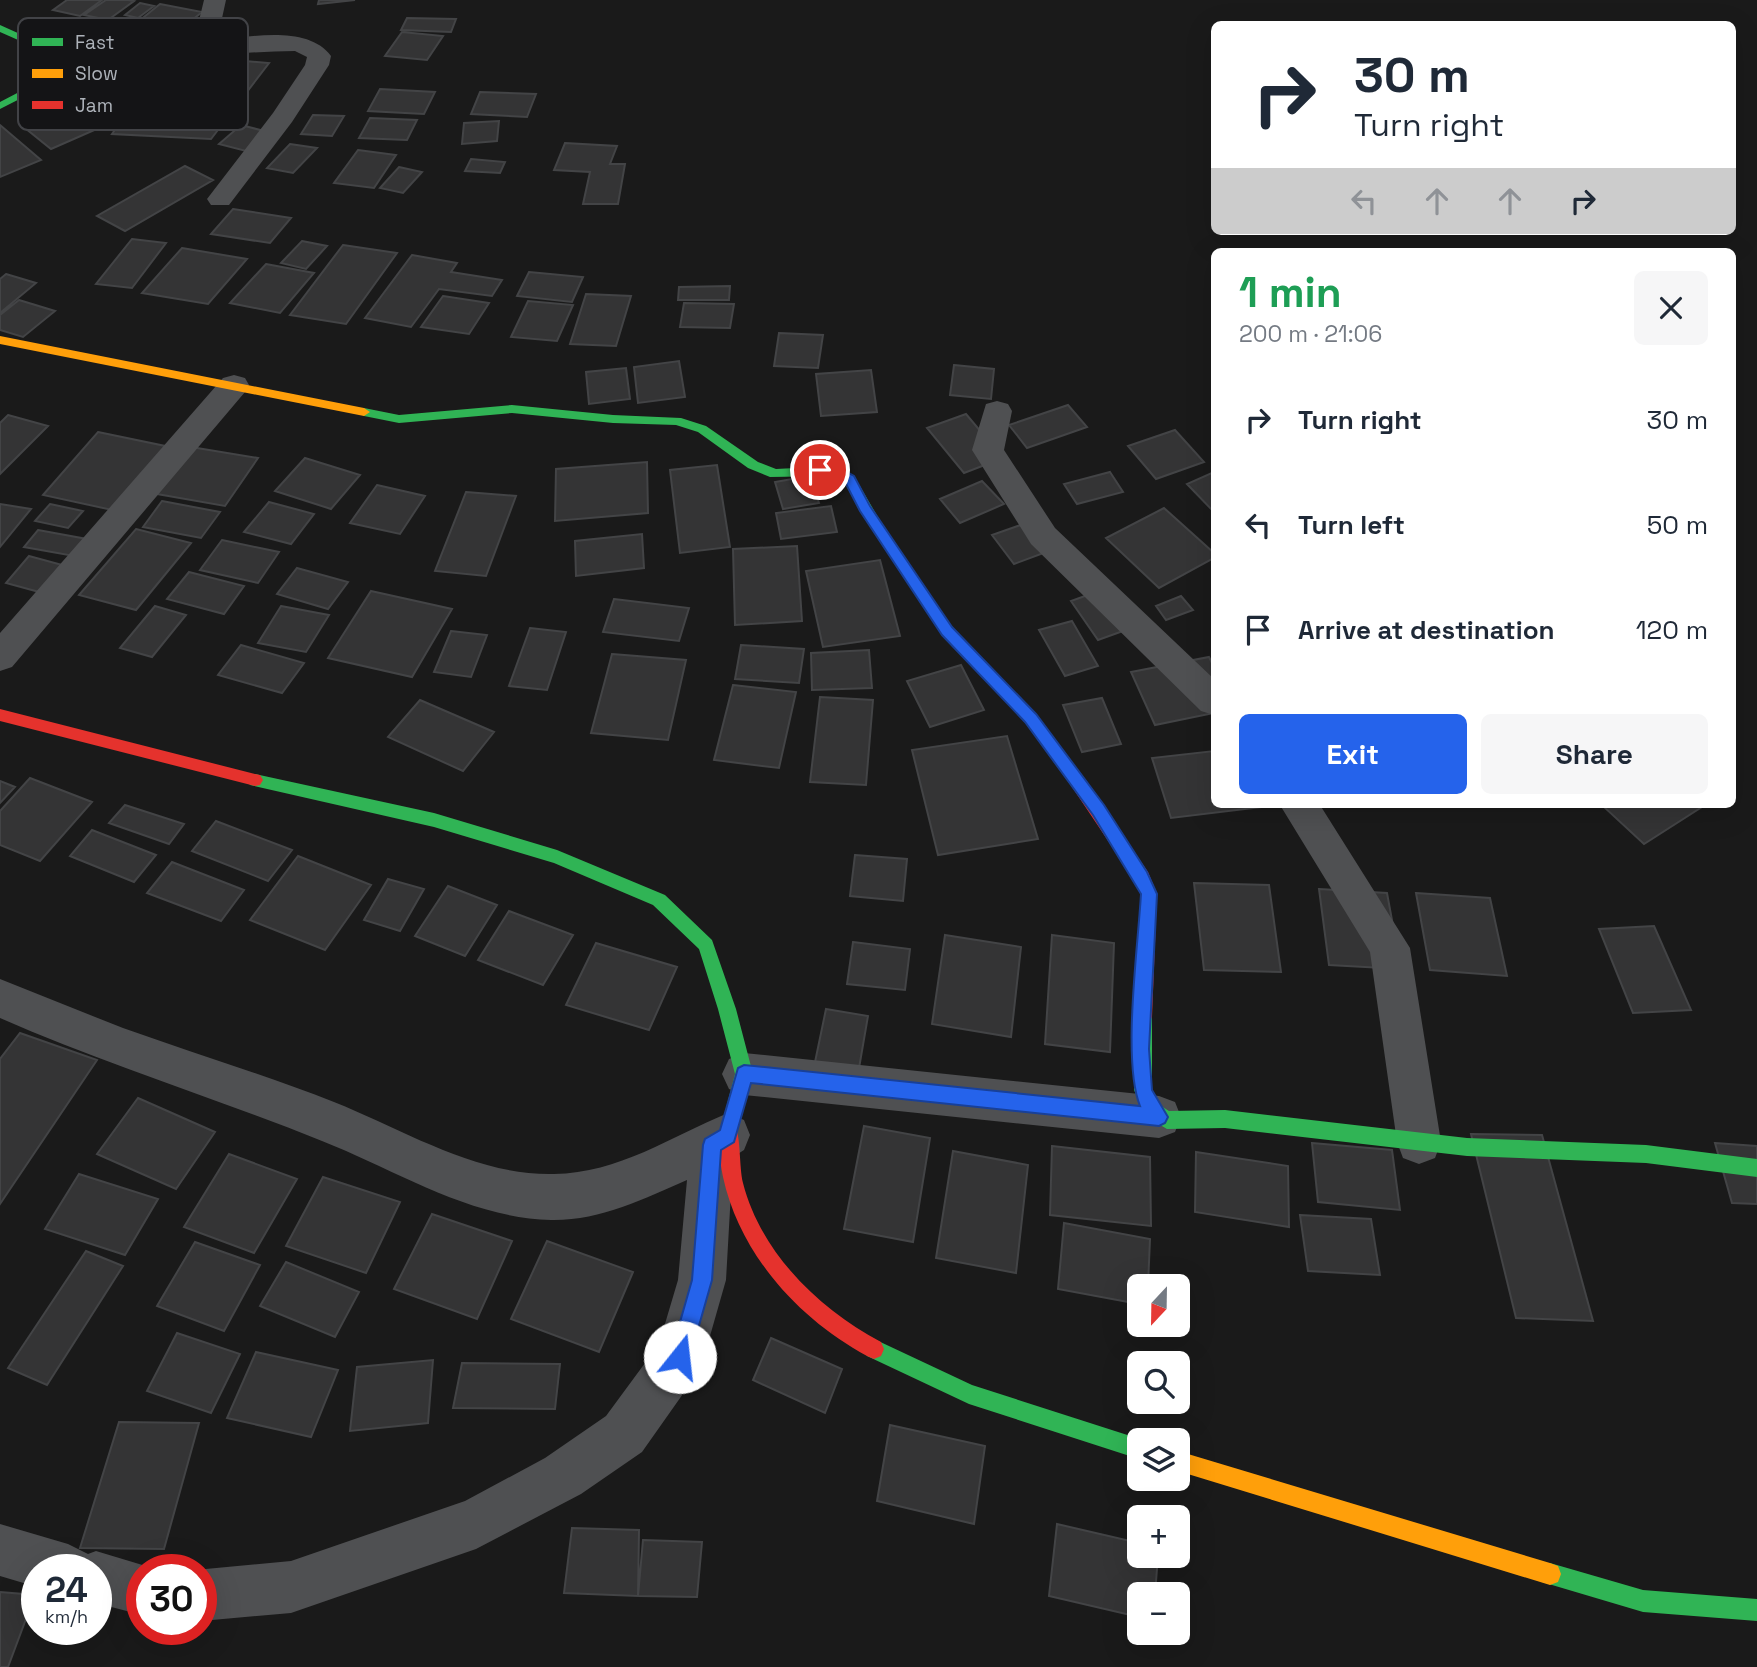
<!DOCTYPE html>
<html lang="en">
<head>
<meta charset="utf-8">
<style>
	:root { --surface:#fff; --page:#f6f6f7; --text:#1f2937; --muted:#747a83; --accent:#2563eb }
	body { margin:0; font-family:"Space Grotesk",sans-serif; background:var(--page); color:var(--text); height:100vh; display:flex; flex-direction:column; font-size:26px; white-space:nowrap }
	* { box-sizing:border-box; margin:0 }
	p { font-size:23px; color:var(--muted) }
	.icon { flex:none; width:38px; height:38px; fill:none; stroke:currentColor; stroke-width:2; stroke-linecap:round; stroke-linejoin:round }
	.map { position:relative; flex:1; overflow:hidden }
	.side { position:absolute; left:1211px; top:248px; width:525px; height:560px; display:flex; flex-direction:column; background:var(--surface); border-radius:10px; box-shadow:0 7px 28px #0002 }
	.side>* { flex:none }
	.top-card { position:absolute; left:1211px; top:21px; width:525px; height:214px; border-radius:10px; box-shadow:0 7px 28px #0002; background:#fff; color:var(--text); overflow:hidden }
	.needle { width:46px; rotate:202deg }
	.controls { position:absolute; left:1127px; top:1274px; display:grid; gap:14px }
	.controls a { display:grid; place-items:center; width:63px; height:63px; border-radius:10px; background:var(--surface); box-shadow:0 7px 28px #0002; font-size:35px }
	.speed { position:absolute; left:21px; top:1554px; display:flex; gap:14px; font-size:35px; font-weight:700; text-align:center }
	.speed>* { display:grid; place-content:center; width:91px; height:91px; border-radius:50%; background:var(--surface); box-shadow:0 7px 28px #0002; line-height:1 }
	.speed small { font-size:18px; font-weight:400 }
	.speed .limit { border:10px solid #d22; background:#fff; color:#111 }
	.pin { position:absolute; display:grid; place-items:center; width:60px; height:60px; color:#fff; margin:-30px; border:4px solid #fff; border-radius:50%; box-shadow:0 2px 7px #0007 }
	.me { position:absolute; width:77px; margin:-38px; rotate:16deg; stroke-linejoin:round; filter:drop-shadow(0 0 5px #0008) }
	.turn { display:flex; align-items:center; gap:24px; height:147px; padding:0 28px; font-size:32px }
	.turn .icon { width:91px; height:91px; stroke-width:2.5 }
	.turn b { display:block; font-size:49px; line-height:60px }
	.lanes { display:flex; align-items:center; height:66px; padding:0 28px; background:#0003; justify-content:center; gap:35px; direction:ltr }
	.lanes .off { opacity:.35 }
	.round { display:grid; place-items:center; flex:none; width:74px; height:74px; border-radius:10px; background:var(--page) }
	.headline { display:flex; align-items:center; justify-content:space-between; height:119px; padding:0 28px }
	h1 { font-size:42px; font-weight:700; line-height:52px; color:#1e9e55 }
	.primary-button { display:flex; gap:14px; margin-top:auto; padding:14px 28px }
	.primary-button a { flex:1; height:80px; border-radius:10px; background:var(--accent); color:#fff; font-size:28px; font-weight:700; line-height:80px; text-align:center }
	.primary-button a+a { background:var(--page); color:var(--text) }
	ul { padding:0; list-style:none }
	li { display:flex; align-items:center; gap:21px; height:105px; padding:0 28px }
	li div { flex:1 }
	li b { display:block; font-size:26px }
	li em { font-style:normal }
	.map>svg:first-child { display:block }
</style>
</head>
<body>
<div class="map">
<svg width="1757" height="1667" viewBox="0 0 1757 1667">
	<rect width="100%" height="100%" fill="#1a1a1a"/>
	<path fill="#343435" stroke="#434446" stroke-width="2" d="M67 0H102L80 16 53 10Z
		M106 0H128L134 1 108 20 84 15Z
		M319 0H355L318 4Z
		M140 3 154 6 138 18 125 15Z
		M160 4 202 12 181 29 139 21Z
		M407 18 456 19 451 32 401 30Z
		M402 32 443 36 427 60 385 56Z
		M211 58 269 63 211 139 112 134 128 111 166 113Z
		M380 89 435 92 424 114 368 111Z
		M480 92 536 94 527 117 471 114Z
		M68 104 99 128 51 149 20 124Z
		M313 115 344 116 332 136 301 134Z
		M370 118 417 120 407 140 359 138Z
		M499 121 497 141 462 144 464 123Z
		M0 125 41 160 0 177Z
		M241 125 268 132 246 151 219 144Z
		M565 143 617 146 610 164H625L618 204H583L590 172 554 170Z
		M290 144 317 148 293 173 267 168Z
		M358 150 396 155 374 188 334 183Z
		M471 159 505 162 500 173 465 171Z
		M185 166 213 180 125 231 97 216Z
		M399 167 422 172 403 193 380 188Z
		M233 209 291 218 270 243 211 234Z
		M132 239 166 243 132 288 96 284Z
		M302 241 327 246 306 269 281 263Z
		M343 245 397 253 346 324 290 315Z
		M182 248 247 259 208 304 142 293Z
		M412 255 457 263 451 272 502 280 492 296 439 289 411 327 365 318Z
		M266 264 314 273 280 313 230 303Z
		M529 272 583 277 572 302 517 296Z
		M6 274 36 283 0 313V279Z
		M730 286 729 300H678L679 287Z
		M586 294 631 296 616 346 570 344Z
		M443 296 489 303 469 334 421 327Z
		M19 300 55 311 23 337 0 330V315Z
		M528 301 573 305 557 341 511 337Z
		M684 303 734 304 730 328 680 327Z
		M779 333 823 335 818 368 774 366Z
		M679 361 685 397 638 403 634 367Z
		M954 365 994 369 991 399 950 395Z
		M626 368 630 399 589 404 586 372Z
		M871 370 877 412 821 416 816 374Z
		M1068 405 1087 427 1027 448 1009 425Z
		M966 414 1003 458 964 473 927 428Z
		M8 415 48 426 0 474V423Z
		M1175 430 1204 462 1156 479 1128 446Z
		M98 432 170 447 117 511 43 495Z
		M191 447 258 458 225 506 157 494Z
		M305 458 360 475 331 509 275 491Z
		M647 462 648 513 555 521 556 469Z
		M717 465 730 547 680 553 670 470Z
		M1110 472 1123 492 1077 504 1064 484Z
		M1214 472V512L1187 484Z
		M810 476 819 503 783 509 775 482Z
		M982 481 1004 504 960 523 940 499Z
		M377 485 425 496 400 534 350 523Z
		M466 492 516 496 486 576 435 571Z
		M162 501 220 512 201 538 143 527Z
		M269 502 314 514 291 544 244 532Z
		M0 504 31 509 0 547Z
		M50 504 83 511 68 528 35 521Z
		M831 506 837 532 781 539 776 513Z
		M1164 508 1214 553V558L1159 588 1106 538Z
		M1035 520 1057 548 1014 564 992 535Z
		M136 529 191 543 136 610 79 595Z
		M38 530 87 539 74 556 24 547Z
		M642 534 644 568 576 576 575 541Z
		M222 540 279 552 258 583 200 570Z
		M797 546 802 621 735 625 733 549Z
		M29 556 66 566 43 593 6 583Z
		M880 560 900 636 823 647 806 571Z
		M297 568 348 582 328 609 277 594Z
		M189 572 244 586 224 614 167 599Z
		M1110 587 1137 626 1098 640 1071 601Z
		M371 591 452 609 412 677 328 658Z
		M1181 596 1193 610 1166 620 1156 606Z
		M614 599 689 608 679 641 603 632Z
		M155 606 186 615 152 657 120 648Z
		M281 606 329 615 306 652 258 643Z
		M1072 621 1098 666 1065 676 1039 630Z
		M530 628 566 632 547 690 509 686Z
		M451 631 487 635 471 677 434 672Z
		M241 645 304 663 282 693 218 675Z
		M741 645 804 649 799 683 735 679Z
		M869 650 872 688 812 690 811 653Z
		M612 654 686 660 668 740 591 733Z
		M1209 657 1214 667V713L1155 725 1131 672Z
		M961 665 984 710 930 727 907 681Z
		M733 685 796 692 779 768 714 760Z
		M820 697 873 700 866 785 810 782Z
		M1102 698 1121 744 1082 752 1063 705Z
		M420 700 494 732 463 771 388 737Z
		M1007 736 1038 839 938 855 912 750Z
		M1214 751V805H1279L1171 818 1152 758Z
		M30 778 92 802 40 861 0 845V811Z
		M0 781 15 787 0 803Z
		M125 805 184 824 169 844 109 823Z
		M1607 805H1705L1644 844 1604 807Z
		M216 821 292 850 268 881 192 851Z
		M92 830 156 855 134 882 70 856Z
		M855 855 907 859 903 901 850 896Z
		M298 856 371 885 325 950 250 920Z
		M172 862 244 890 221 921 147 893Z
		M388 879 424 889 400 931 364 920Z
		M1194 883 1269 885 1281 972 1204 970Z
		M448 886 497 905 465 956 415 936Z
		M1319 889 1387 893 1401 969 1329 965Z
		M1416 893 1490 898 1507 976 1430 970Z
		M509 911 573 935 543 985 478 960Z
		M1654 926 1691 1010 1633 1013 1599 929Z
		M945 935 1021 947 1011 1037 932 1024Z
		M1052 935 1114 943 1110 1052 1045 1044Z
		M853 942 910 949 905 990 847 984Z
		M596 943 677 967 649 1030 566 1005Z
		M826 1009 868 1016 858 1074 814 1067Z
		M20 1033 97 1060 0 1204V1059Z
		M138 1098 215 1132 176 1189 97 1154Z
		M864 1126 930 1138 913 1242 844 1229Z
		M1471 1134 1542 1135 1593 1321 1516 1318Z
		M1312 1143 1392 1150 1400 1210 1318 1202Z
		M1715 1143 1757 1146V1204L1732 1203Z
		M1052 1146 1150 1157 1151 1226 1050 1215Z
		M953 1151 1028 1165 1016 1273 936 1258Z
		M1196 1152 1288 1166 1289 1227 1195 1212Z
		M229 1154 297 1179 254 1253 184 1227Z
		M79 1174 158 1199 125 1255 45 1229Z
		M323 1177 400 1202 366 1273 286 1246Z
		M432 1214 512 1241 477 1319 394 1289Z
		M1300 1215 1371 1219 1380 1275 1308 1271Z
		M1064 1223 1150 1239 1148 1286H1139V1304L1058 1289Z
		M547 1241 633 1272 599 1352 511 1319Z
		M195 1242 260 1265 224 1331 157 1306Z
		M86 1251 123 1266 47 1385 8 1368Z
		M286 1262 359 1292 335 1337 260 1306Z
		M177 1333 240 1354 211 1413 147 1391Z
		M771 1338 842 1369 825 1413 753 1380Z
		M256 1352 338 1370 311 1437 227 1418Z
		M433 1360 428 1423 350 1431 357 1367Z
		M462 1363 560 1364 555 1409 453 1408Z
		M119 1422 199 1423 164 1549 80 1548Z
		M890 1425 985 1446 974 1524 877 1501Z
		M1057 1524 1139 1543V1556H1158L1155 1594H1139V1617L1049 1596Z
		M572 1528 639 1530 638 1596 564 1593Z
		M643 1540 702 1542 697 1597 638 1596Z
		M0 1592 35 1595 8 1667H0Z"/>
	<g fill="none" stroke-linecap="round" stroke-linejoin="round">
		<path fill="#4f5052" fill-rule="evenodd" d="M204 0H226L217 41C249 36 309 25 331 56L329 65 292 122 229 205H211L207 199 273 113 305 65 307 57 295 51C216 52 138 64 59 70L51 68 47 63 51 58 59 56 193 45Z
			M234 375 245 378 249 385 245 392 12 667 0 671V633L223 378Z
			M997 401 1008 404 1012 411 1004 450 1055 528 1214 679V715L1201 711 1031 544 972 450 986 404Z
			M1280 805H1320L1410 948 1441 1142 1435 1158 1419 1164 1403 1158 1397 1142 1370 952Z
			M0 979C41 995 82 1012 123 1028 193 1053 265 1075 334 1102 404 1130 477 1176 554 1174 619 1173 670 1137 728 1113L744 1120 750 1135 744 1150 733 1157 726 1280 704 1357 697 1374 642 1452 581 1494 476 1549 291 1613 201 1621V1570H195L291 1561 465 1501 545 1458 606 1416 659 1344 678 1280 687 1180C644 1199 599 1221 551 1220 469 1218 396 1170 322 1141 215 1098 105 1064 0 1018Z
			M744 1053 1159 1096 1175 1102 1181 1117 1175 1132 1159 1138 744 1095 729 1089 722 1074 729 1059Z
			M0 1524 68 1544 88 1554 96 1551 159 1570H142V1615L96 1603V1570H37V1587L0 1576Z"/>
		<path fill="#30b455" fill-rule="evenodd" d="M0 25 40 43 64 63 53 82 0 109V102L46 78 54 64 34 47 0 32Z
			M512 405 613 415 681 418 706 426 758 462 776 469 833 466 854 476 879 519 877 522H867L844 482 831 476 770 477 748 468 698 432 676 425 613 423 512 413 399 423 364 416 358 412 364 408 399 415Z
			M255 774 434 813 557 850 665 895 712 940 736 1009 753 1074 735 1137 729 1140 723 1137 720 1131 735 1074 718 1009 699 949 653 905 554 863 434 827 250 785 247 780 250 775Z
			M1143 1009 1149 1011 1152 1017V1090L1158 1104 1169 1111 1225 1110 1467 1138 1646 1145 1757 1159V1177L1646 1163 1467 1156 1225 1128 1167 1129 1145 1116 1134 1090V1017L1137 1011Z
			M874 1339 972 1385 1143 1440H1139V1459L969 1404 867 1356 864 1349 867 1342Z
			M1550 1563 1643 1590 1757 1599V1621L1643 1612 1542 1582 1539 1574 1542 1566Z"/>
		<path fill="#ff9f0a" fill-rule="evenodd" d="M0 336 364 408 370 412 364 416 0 344Z
			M872 514 877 516 952 627 1036 714 1080 774 1083 779 1080 784H1070L1026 722 942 635 867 522V516Z
			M1178 1451 1550 1563 1558 1566 1561 1574 1558 1582 1550 1585 1178 1471Z"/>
		<path fill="#e5322d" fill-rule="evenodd" d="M0 709 255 774 260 775 263 780 260 785 255 786 0 721Z
			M1075 773 1080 774 1148 872 1157 894 1152 1017 1149 1023 1143 1025 1137 1023 1134 1017 1141 894 1135 881 1070 784 1067 779 1070 774Z
			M729 1122 735 1125C741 1138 739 1166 743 1183 761 1253 819 1309 881 1342L884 1349 881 1356 874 1359 867 1356C799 1319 740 1255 723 1177 720 1161 716 1141 723 1125Z"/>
	</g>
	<path fill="#2563eb" stroke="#184099" stroke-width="2" d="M820 465 838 467 854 476 870 506 952 627 1036 714 1104 805 1147 872 1157 894 1149 1049 1152 1090 1168 1117 1165 1123 1159 1126 751 1083 734 1142 721 1150 712 1280 690 1357 687 1364 680 1367 673 1364 670 1357 692 1280 703 1145 705 1139 720 1130 738 1068 744 1065 1140 1106C1122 1061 1138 947 1141 894L1093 815 1025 722 942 635 860 511 845 482 831 475 815 473 813 470Z"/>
	<rect x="18" y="18" width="230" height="112" rx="10" fill="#141416" stroke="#424347" stroke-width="2"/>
	<rect x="32" y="38" width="31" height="8" fill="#30b455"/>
	<rect x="32" y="69" width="31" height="9" fill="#ff9f0a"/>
	<rect x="32" y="101" width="31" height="8" fill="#e5322d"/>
	<g font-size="19" fill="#adb2b9">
		<text x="75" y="49">Fast</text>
		<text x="75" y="80">Slow</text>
		<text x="75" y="112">Jam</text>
	</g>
</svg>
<div class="controls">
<a><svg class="needle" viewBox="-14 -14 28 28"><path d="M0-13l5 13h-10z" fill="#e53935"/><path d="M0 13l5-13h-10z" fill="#747a83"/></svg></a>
<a><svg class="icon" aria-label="search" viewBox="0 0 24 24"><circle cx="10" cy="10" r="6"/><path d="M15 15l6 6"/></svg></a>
<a><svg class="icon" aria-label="layers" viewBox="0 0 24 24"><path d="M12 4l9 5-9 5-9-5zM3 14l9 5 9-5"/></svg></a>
<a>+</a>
<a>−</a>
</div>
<div class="speed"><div>24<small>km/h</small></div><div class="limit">30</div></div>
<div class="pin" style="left:820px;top:470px;background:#d93025"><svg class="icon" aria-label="arrive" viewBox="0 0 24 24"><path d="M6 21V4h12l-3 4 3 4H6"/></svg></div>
<svg class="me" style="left:680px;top:1357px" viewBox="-20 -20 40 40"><circle r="19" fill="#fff"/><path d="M0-13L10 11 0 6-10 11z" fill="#2563eb"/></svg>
<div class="top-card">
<div class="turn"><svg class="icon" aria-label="right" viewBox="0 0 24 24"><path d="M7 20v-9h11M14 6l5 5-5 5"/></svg><div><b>30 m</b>Turn right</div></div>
<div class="lanes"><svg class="icon off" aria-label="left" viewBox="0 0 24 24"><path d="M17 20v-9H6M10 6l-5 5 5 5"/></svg><svg class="icon off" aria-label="ahead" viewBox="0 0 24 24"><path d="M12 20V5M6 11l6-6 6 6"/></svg><svg class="icon off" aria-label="ahead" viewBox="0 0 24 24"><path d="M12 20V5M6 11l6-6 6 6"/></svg><svg class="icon" aria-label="right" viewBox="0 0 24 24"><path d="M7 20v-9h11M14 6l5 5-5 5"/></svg></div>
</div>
<section class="side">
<div class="headline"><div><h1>1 min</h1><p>200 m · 21:06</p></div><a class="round"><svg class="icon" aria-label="close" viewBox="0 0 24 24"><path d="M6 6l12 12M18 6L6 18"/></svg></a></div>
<ul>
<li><svg class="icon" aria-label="right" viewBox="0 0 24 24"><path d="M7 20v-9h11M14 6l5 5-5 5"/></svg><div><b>Turn right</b></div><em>30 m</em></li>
<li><svg class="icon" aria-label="left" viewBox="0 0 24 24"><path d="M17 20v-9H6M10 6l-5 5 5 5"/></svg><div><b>Turn left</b></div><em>50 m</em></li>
<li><svg class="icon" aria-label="arrive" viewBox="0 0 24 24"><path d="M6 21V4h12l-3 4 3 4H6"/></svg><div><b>Arrive at destination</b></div><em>120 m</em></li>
</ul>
<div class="primary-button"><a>Exit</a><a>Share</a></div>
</section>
</div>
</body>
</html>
